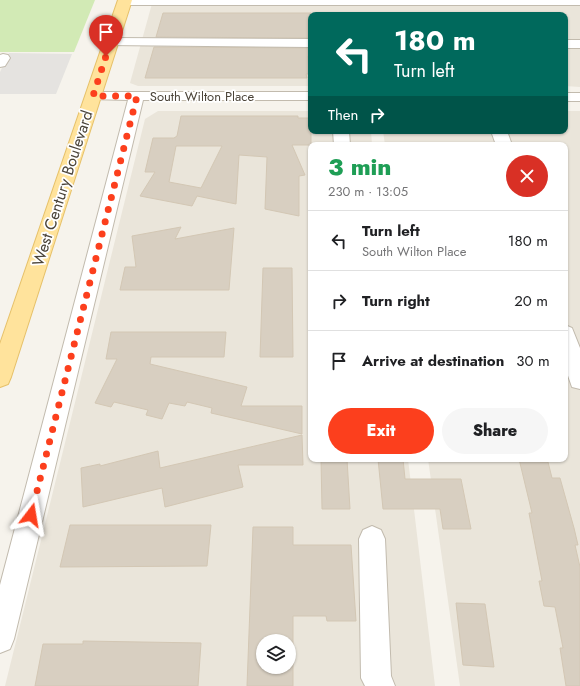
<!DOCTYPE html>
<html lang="en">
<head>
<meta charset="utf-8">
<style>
	:root { --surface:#fff; --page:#f6f6f6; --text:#202124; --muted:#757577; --line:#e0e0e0; --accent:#fc3f1d }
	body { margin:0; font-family:Jost,sans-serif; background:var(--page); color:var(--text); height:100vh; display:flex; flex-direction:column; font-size:15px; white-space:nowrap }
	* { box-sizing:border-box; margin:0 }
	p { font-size:13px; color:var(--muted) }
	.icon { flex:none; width:22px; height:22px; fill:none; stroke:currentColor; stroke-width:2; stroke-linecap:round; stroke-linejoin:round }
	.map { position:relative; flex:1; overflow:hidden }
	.details { position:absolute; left:308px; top:142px; width:260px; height:320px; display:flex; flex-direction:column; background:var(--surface); border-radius:8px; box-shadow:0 1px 3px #0004 }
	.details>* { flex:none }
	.hud { position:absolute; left:308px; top:12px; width:260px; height:122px; border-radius:8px; box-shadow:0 1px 3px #0004; background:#00695c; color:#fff; overflow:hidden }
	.buttons { position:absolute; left:256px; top:634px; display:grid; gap:8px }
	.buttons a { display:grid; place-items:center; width:40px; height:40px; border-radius:50%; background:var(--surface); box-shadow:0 1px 3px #0004; font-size:20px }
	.pin { position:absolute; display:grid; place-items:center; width:34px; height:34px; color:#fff; margin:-41px -17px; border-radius:50% 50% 50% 0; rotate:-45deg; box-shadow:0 0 4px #0007 }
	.pin .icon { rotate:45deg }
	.me { position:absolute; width:44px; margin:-22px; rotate:14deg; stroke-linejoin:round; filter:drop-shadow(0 0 3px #0008) }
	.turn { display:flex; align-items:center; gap:14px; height:84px; padding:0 20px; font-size:18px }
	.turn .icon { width:52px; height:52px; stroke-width:2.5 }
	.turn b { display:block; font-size:28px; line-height:34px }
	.then { display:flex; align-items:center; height:38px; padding:0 20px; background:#0003; gap:8px; font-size:15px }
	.round { display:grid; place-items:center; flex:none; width:42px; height:42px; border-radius:21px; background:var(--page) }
	.overview { display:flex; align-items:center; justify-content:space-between; height:68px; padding:0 20px }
	h1 { font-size:24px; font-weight:800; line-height:30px; color:#1e9e55 }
	.action { display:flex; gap:8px; margin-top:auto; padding:8px 20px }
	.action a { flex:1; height:46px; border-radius:24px; background:var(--accent); color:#fff; font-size:16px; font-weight:800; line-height:46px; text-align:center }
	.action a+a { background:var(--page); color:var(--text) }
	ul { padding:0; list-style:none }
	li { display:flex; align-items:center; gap:12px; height:60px; padding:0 20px; border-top:1px solid var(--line) }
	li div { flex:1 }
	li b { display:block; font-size:15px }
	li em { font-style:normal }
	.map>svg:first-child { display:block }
</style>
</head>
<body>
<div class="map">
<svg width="580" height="686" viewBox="0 0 580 686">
	<rect width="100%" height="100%" fill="#f6f3ec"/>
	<path fill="#eae5da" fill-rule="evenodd" d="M153 0H580V87L565 86V15H311V86H138L130 83Z
		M158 111H311V131H371L372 145H311V459H408L435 686H5L145 119ZM263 641H289V667H263Z
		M565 111H580V686H460L428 459H565V145H385L383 131H565Z"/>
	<path fill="#d2eab5" d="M0 0H95L74 52H0Z"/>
	<path fill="#e5e3e0" d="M9 53 72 54 56 94H0V72Z"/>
	<path fill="#d8cfc1" stroke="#d3c7b4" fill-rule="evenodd" d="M163 13H311V38L156 37Z
		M154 47 311 48V56H308L309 74H306L307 78H145Z
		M181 116H298V118H311V145H292L305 175 299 176V216L265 209 267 157 239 155 236 204 197 196 192 206 140 196 155 172H145L153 138H174L177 136ZM176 146H222L201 188 169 182Z
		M181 227 175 239 234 228 229 290H120L125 267H136L132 236Z
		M263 268H292L293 357H260Z
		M111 332H226L224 357H151L150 364 247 387 241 406H302V434L211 413 212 408 187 402 185 406 169 403 162 419 146 415 148 410 114 402 111 407 95 403 117 359H106Z
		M302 435 303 465H238L243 487 165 507 162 488 83 507 81 468 100 464V466L158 451 160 468Z
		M321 459H347L350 509H322Z
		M378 459H403L405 479H461L471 529H443L440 509H383Z
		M519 459H539L540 462H548L552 478H560L574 528 578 545H575L580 567V686H566L560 648H563L555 607 544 606 539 581H542L529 513H532Z
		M70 525H211L207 566 60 567Z
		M253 527H293V545H351L356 621H327L326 616H293V686H247ZM263 641H289V667H263Z
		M456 603 485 604 494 667 463 665Z
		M83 641 201 643 198 686H35L43 644H83Z"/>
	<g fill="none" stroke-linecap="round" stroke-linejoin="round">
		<g stroke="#c2bbae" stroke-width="2">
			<path id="minor" d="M118 0H580V5H124L120 4Z
				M111 38 311 39V47L106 45 104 42 106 39Z
				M565 40H580V48H565Z
				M3 54 8 55 10 58 5 66 0 67V55Z
				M93 92H311V100H143L14 639 10 649 0 653V585L128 100 88 99 86 96 88 93Z
				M565 93H580V101H565Z
				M333 131H349L350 145H334Z
				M491 131H507L512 145H496Z
				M565 325 572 328 580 348V389L572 387 565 367Z
				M372 526 381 530 385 539 391 676 395 686H365L361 678 359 539 363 530Z"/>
		</g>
		<g stroke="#e6c16a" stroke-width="2">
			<path id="major" d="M118 0H132L11 377 8 384 0 387V344Z"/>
		</g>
		<use href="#minor" fill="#fff" fill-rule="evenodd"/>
		<use href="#major" fill="#ffe39c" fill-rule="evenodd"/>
	</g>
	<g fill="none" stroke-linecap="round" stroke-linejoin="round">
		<path stroke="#fc3f1d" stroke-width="7" stroke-dasharray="0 12.6" d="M31 515 137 96H93L106 56"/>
	</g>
	<g text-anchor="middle" stroke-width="3.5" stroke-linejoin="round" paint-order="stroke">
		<g font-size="13" fill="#4b4439" stroke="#fff">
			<text x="202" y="101">South Wilton Place</text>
		</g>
		<g font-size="16" fill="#4b4439" stroke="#fff">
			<text transform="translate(62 188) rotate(-72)" y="6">West Century Boulevard</text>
		</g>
	</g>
</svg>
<div class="buttons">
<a><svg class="icon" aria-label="layers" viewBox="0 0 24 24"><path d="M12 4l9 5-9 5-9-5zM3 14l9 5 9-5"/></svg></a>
</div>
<div class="pin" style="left:106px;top:56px;background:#d93025"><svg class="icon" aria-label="arrive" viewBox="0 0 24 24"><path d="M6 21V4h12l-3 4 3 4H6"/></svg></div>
<svg class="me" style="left:31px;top:515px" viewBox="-20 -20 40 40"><path d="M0-17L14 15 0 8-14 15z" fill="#fc3f1d" stroke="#fff" stroke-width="4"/></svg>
<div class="hud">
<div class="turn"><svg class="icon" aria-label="left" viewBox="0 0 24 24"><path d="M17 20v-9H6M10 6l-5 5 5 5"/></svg><div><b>180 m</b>Turn left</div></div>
<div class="then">Then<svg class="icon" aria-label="right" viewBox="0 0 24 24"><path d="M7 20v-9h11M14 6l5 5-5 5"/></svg></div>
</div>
<section class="details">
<div class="overview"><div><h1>3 min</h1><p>230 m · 13:05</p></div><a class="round" style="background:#d93025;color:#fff"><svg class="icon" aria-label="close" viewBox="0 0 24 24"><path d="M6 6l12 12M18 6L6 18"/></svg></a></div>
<ul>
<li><svg class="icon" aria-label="left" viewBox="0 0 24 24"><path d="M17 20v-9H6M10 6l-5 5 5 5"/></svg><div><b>Turn left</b><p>South Wilton Place</p></div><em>180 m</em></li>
<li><svg class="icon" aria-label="right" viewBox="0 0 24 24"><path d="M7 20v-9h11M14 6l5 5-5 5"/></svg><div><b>Turn right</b></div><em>20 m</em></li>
<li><svg class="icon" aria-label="arrive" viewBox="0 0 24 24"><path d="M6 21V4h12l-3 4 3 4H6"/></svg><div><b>Arrive at destination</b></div><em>30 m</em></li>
</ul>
<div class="action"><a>Exit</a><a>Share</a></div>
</section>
</div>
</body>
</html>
